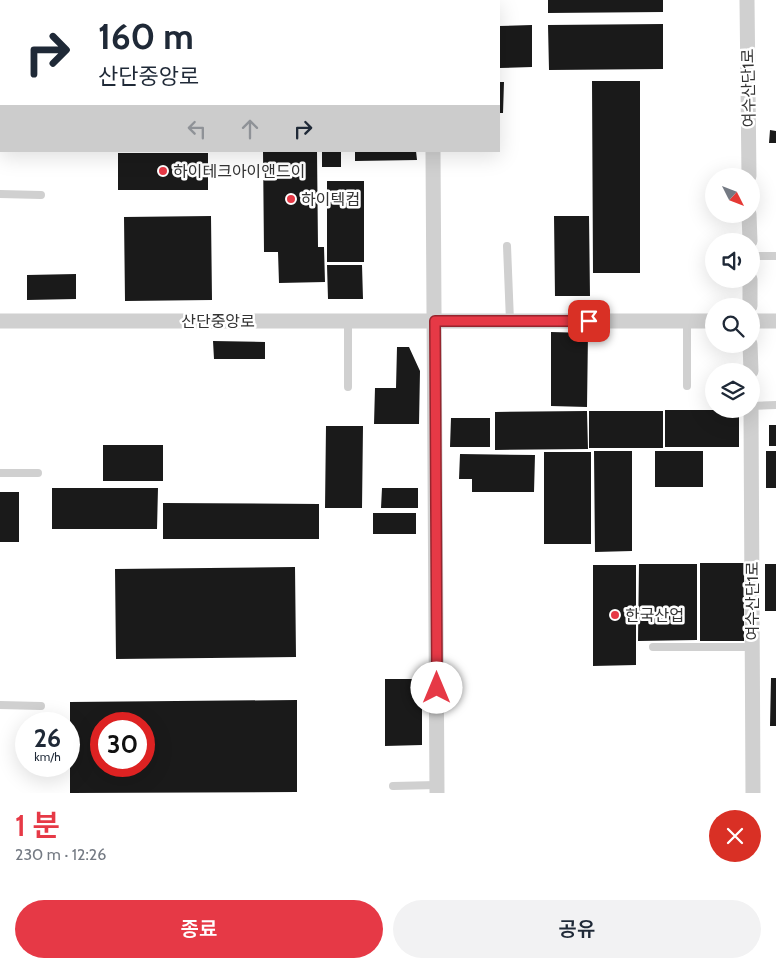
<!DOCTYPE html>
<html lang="ko">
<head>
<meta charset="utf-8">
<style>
	:root { --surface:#fff; --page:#f2f2f3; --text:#1f2937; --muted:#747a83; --accent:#e63946 }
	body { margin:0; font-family:Cabin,"Noto Sans KR",sans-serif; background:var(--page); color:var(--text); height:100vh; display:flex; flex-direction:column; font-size:19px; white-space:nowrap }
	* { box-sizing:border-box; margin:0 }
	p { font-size:16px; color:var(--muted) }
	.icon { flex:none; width:28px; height:28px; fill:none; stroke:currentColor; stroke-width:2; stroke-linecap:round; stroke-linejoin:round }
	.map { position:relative; height:793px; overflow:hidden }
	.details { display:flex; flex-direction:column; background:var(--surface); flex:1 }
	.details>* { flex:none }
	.top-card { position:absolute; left:0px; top:0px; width:500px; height:152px; box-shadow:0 5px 20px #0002; background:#fff; color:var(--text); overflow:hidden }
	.needle { width:32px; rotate:132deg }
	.buttons { position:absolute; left:705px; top:168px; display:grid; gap:10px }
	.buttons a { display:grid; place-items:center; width:55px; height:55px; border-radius:50%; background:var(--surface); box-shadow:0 5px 20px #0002; font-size:25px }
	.speed { position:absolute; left:15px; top:712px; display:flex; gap:10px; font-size:25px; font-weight:700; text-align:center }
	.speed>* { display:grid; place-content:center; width:65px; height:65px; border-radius:50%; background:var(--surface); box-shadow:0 5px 20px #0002; line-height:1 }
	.speed small { font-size:12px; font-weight:400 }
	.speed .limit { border:8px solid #d22; background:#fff; color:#111 }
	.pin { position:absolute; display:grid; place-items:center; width:42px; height:42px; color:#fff; margin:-21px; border-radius:10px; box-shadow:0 2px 8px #0006 }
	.me { position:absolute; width:55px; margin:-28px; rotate:0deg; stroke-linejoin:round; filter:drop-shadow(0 0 4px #0008) }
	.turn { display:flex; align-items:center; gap:18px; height:105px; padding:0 15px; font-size:22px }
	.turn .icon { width:65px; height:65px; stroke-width:2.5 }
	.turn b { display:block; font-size:35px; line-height:42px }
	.lanes { display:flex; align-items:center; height:48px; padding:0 15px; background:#0003; justify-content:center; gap:25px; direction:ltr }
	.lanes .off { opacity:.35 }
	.round { display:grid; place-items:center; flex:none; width:52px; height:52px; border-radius:26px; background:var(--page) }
	.head { display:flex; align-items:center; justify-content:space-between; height:85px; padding:0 15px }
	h1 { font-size:30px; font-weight:600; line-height:38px; color:var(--accent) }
	.cta { display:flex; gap:10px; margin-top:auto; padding:10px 15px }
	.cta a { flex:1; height:58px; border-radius:30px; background:var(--accent); color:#fff; font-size:20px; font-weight:600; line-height:58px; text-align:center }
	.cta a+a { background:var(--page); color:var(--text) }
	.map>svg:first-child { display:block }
</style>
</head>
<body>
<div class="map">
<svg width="776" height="793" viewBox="0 0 776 793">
	<rect width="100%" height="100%" fill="#fff"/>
	<path fill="#1a1a1a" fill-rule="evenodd" d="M548 0H663V12L548 13Z
		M663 24V69L549 70 548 25Z
		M532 25V67L499 68V26Z
		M592 81H640V273H593Z
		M499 82H504L503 113H499Z
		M770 130 776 131V143H769Z
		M263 151H317L318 247H324L325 282 279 283 278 252H264Z
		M322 151H341V167H322Z
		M355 151H416L417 160 355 161Z
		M118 153H208V190H118Z
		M327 181H364V262H327Z
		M211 216 212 300 125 301 124 217Z
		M554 216H589L590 296H555Z
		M327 265H362L363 299H328Z
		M76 274V299L27 300V275Z
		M551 332 588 333 587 407 551 406Z
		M213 341 265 342V359H214Z
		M397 347H409L420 371 419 424H374L375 388H396Z
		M665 410H739V447H665Z
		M587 411 588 449 495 450V412Z
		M589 411H663V448H589Z
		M451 418H490V447H450Z
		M769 425H776V446H769Z
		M326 426H363L362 508H325Z
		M103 445H163V481H103Z
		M594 451H632V551L595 552Z
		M655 451H703V487H655Z
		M766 451H776V488H766Z
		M544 452H591V544H544Z
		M460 454 535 455 534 492H472V479H459Z
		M52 488H158L157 529H52Z
		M382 488H418V508H381Z
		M0 492H19V542H0Z
		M163 503 319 504V539H163Z
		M373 513H416V534H373Z
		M700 563H744V641H700Z
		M639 564H697V640L638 641Z
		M765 564H776V611H765Z
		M593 565H636V665L593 666Z
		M295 567 296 657 116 659 115 569Z
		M771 678H776V726H770Z
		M385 679H422V745L385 746Z
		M297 700V792L70 793V702ZM101 724H144V766H101Z"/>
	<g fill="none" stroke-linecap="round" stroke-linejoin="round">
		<path stroke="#d0d0d0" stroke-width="8" d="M0 37H1
			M0 194 41 195
			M507 246 510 321
			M751 256H776
			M348 321V387
			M687 321V386
			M751 406 776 405
			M0 473H38
			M653 647H752
			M0 705 41 706
			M393 786 437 785"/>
		<path stroke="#d0d0d0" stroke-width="15" d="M431 0V1
			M747 0 749 176
			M433 151 437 793
			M749 214 750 241
			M750 279V306
			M0 321H714
			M751 321H776
			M750 344 751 371
			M751 409 753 793"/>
	</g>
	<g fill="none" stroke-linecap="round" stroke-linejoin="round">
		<g stroke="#96252e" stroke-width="12">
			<path id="route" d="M437 688 435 321H589"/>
		</g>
		<use href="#route" stroke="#e63946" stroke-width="9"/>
	</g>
	<g fill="#e63946" stroke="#fff" stroke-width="2">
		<circle cx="163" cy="171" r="5"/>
		<circle cx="291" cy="199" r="5"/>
		<circle cx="615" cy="615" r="5"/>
	</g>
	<g text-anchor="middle" stroke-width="5" stroke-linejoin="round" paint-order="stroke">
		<g font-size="16" fill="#333" stroke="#fff">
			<text transform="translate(748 88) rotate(-91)" y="6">여수산단1로</text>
			<text x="218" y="327">산단중앙로</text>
			<text transform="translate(752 601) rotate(-90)" y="6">여수산단1로</text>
		</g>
		<g font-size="16" fill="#333" stroke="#fff" text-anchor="start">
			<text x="173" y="177">하이테크아이앤드이</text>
			<text x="301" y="205">하이텍컴</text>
			<text x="625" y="621">한국산업</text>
		</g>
	</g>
</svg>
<div class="buttons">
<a><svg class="needle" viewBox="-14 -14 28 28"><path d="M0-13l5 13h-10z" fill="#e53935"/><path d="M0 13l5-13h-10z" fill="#747a83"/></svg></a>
<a><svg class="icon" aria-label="sound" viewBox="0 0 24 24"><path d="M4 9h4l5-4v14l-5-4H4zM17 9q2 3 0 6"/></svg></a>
<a><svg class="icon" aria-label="search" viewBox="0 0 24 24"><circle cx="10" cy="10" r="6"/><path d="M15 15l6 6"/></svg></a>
<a><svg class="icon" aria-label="layers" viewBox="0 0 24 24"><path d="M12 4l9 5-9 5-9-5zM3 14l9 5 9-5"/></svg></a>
</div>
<div class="speed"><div>26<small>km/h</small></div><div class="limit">30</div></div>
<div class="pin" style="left:589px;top:321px;background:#d93025"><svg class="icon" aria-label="arrive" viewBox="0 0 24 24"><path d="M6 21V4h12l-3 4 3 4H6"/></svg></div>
<svg class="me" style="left:437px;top:688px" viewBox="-20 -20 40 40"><circle r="19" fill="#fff"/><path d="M0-13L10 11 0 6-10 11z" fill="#e63946"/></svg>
<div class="top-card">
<div class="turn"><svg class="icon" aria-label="right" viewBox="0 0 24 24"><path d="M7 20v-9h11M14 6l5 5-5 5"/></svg><div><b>160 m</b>산단중앙로</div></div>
<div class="lanes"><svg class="icon off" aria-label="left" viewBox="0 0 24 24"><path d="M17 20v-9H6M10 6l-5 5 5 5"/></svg><svg class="icon off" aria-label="ahead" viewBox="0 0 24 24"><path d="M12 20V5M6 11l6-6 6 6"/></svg><svg class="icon" aria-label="right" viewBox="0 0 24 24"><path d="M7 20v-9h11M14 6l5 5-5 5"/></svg></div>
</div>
</div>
<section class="details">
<div class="head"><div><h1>1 분</h1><p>230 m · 12:26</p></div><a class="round" style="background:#d93025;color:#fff"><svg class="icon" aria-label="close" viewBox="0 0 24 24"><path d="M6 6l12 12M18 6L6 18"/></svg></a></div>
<div class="cta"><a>종료</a><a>공유</a></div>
</section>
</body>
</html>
